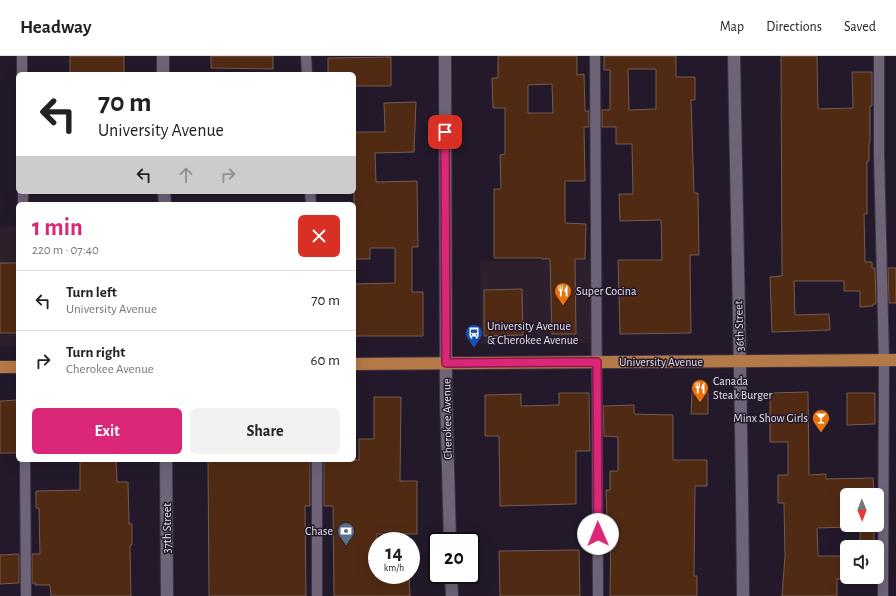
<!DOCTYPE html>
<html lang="en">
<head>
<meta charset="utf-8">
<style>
	:root { --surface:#fff; --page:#f2f2f2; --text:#222; --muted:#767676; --line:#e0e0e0; --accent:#db2777 }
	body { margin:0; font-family:"Alegreya Sans",sans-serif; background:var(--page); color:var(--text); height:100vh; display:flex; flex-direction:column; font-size:15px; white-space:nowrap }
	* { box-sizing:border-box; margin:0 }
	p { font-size:13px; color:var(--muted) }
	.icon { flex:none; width:22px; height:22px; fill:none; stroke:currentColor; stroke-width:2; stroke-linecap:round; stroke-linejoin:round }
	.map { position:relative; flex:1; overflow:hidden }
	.sheet { position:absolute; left:16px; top:146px; width:340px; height:260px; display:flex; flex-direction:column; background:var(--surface); border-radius:6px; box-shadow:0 4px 16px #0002 }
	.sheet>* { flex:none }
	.top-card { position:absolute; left:16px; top:16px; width:340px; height:122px; border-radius:6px; box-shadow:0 4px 16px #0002; background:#fff; color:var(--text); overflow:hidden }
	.needle { width:26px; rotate:179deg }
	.tools { position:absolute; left:840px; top:432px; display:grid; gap:8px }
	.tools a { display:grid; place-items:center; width:44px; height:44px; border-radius:6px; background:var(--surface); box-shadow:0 4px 16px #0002; font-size:20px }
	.speed { position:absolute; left:368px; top:476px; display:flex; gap:8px; font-size:20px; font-weight:700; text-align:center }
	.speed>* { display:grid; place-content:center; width:52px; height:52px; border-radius:50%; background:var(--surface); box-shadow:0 4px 16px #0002; line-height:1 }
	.speed small { font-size:10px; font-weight:400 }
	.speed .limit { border:2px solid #111; border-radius:6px; background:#fff; color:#111 }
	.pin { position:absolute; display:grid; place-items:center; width:34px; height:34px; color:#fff; margin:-17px; border-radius:8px; box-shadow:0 2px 6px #0006 }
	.me { position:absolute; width:44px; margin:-22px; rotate:359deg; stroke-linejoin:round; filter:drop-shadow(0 0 3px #0008) }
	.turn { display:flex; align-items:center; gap:14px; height:84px; padding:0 16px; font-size:18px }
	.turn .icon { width:52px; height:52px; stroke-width:2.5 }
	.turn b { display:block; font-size:28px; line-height:34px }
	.lanes { display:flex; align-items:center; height:38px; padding:0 16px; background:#0003; justify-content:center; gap:20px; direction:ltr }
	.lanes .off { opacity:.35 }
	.round { display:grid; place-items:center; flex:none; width:42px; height:42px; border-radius:6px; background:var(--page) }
	.head { display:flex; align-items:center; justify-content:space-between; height:68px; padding:0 16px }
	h1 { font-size:24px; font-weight:700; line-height:30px; color:var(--accent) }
	.action { display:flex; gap:8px; margin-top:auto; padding:8px 16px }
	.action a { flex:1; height:46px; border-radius:6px; background:var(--accent); color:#fff; font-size:16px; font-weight:700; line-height:46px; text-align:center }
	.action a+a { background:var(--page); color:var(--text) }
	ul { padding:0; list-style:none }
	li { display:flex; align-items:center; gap:12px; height:60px; padding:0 16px; border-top:1px solid var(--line) }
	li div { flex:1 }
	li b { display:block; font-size:15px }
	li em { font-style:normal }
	header { display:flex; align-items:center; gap:24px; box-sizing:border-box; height:56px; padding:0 20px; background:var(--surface); border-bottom:1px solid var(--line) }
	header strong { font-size:19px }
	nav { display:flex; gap:22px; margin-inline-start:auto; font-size:14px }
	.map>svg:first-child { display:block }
</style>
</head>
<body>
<header>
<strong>Headway</strong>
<nav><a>Map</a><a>Directions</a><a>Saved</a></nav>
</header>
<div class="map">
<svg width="896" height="540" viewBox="0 0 896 540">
	<rect width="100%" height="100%" fill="#23192a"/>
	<path fill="#2d202c" d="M0 171H18V290H0Z
		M590 204 591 287 481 288 480 205Z"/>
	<path fill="#512a14" stroke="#725c51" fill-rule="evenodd" d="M70 0H124V17L70 18Z
		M211 0H273V13L211 12Z
		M498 0H577V19L584 18 585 55H589V71H584L585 125H565V167L586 168 585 203H575L576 278H552L550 203H542V202H494V133H501L500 99 505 98V52H493L492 22H498ZM552 28 553 57H528V29Z
		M604 0H676V21H695V44H691L692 74 694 137H698L699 199H690L691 277 620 278 618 204H662L661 164 620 165 619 138H633L632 88H616V71H602V54H610V14H604ZM628 13H656V53L629 54Z
		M781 0H817L818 53 853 52 852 16H872V50H870V87H869V105H867V158H864L865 206H872V212H875L876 248H873V250L860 251V235H844V225H794L795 259 829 258 830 274 772 276 770 221 782 220Z
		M391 1V30H354V18H328V2Z
		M416 46 414 96 375 97 376 126 417 125 418 191H412V236H423V280H354V228L395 227V192H370V203H354V76H385L384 47Z
		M0 207H18V277H0Z
		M888 212H896V247H889Z
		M522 233 523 279 484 280V234Z
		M808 336 809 419 826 418V423L873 422 874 439H847V471L817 472 818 500H847V523H837V540H782L785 500 784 447H778V419H788V386H770V337Z
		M559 337H589L590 395H576V448L500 450 499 380H485V339L521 338V350L559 349Z
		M692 337H708V358H691Z
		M847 337H875V368L847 369Z
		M374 341H401L400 425H417V478H377V519H409L410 540H334L333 450H324V404H359V383H374Z
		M18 344V397H0V345Z
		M634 349V358L673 359V404H707V430H695L694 520H697V540H610L611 468H607L606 434H610V415H618V381L604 380 603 350Z
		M80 404H116L117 426H128L129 468H132V489L130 490 131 540H51L50 529H35V527H32V498H40L39 452H36V435L80 434Z
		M208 404H310V450H305L306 540H209Z
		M860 469H874V491H860Z
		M579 494 580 540H500L499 495Z
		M19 498V527L0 528V499Z"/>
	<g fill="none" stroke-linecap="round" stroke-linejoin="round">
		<g stroke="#3c3442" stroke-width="12">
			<path id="lane" d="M22 0V18
				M306 0 307 18
				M595 0 598 540
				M879 0V97L884 304 883 540
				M23 136V148
				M310 136 311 148
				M25 404 26 540
				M317 404V540"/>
		</g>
		<g stroke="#3c3442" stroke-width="14">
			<path id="street" d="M163 0V18
				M445 0 446 340 450 485
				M734 0C737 180 742 360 743 540
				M164 136 165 148
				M166 404 167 540
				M451 519 452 540"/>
		</g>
		<g stroke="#3c3442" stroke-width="14">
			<path id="primary" d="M354 308 896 304
				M0 311H18"/>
		</g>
		<use href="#lane" stroke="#6e6377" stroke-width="10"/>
		<use href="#street" stroke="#6e6377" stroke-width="12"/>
		<use href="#primary" stroke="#b47946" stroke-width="12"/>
	</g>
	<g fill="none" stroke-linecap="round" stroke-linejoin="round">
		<g stroke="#8e194d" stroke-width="10">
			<path id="route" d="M445 76 446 307 597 306 598 478"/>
		</g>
		<use href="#route" stroke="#db2777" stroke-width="7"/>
	</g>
	<defs>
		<g id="restaurant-pin" transform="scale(0.9)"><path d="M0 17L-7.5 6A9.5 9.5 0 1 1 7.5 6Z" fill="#e8710a" stroke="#23192a"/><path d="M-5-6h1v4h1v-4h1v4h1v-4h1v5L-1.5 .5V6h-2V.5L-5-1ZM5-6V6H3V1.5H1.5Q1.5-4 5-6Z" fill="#fff"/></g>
		<g id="bus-pin" transform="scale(0.9)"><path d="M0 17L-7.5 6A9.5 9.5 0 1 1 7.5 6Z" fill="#1a4fb4" stroke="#23192a"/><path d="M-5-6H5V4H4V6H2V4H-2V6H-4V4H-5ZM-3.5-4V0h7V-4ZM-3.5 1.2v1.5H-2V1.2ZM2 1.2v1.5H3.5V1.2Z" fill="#fff"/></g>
		<g id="bar-pin" transform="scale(0.9)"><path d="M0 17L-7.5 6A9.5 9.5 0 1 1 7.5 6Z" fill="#e8710a" stroke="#23192a"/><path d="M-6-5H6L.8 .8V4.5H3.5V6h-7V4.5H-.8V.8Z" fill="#fff"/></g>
		<g id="bank-pin" transform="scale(0.9)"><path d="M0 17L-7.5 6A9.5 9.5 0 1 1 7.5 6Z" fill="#5c6f8a" stroke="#23192a"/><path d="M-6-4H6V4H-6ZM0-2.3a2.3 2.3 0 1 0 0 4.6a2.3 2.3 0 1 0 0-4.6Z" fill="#fff"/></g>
	</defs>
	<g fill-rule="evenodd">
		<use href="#restaurant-pin" x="563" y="235"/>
		<use href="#bus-pin" x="474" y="277"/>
		<use href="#restaurant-pin" x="700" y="332"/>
		<use href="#bar-pin" x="821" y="362"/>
		<use href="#bank-pin" x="346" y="475"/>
	</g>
	<g text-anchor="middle" stroke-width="3" stroke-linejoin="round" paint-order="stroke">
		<g font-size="12" fill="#e6e0eb" stroke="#23192a" text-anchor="start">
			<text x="576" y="239">Super Cocina</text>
			<text x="487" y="274">University Avenue<tspan x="487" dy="14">&amp; Cherokee Avenue</tspan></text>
			<text x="713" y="329">Canada<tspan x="713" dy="14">Steak Burger</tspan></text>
			<text x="808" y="366" text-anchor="end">Minx Show Girls</text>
			<text x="333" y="479" text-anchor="end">Chase</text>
		</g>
		<g font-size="12" fill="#e6e0eb" stroke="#23192a">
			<text transform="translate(739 270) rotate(-92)" y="4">36th Street</text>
			<text x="661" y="310">University Avenue</text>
			<text transform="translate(447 363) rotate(-91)" y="4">Cherokee Avenue</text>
			<text transform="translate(167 472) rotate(-90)" y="4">37th Street</text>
		</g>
	</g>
</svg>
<div class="tools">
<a><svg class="needle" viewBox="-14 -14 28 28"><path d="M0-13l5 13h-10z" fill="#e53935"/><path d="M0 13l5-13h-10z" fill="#767676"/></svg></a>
<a><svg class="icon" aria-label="sound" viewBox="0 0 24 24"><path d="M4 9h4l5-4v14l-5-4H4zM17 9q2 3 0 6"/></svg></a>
</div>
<div class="speed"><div>14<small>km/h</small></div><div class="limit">20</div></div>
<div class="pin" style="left:445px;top:76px;background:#d93025"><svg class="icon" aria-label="arrive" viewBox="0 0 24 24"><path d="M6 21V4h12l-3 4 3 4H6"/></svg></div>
<svg class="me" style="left:598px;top:478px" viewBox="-20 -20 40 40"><circle r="19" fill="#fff"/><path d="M0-13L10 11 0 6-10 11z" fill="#db2777"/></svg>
<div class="top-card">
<div class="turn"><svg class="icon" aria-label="left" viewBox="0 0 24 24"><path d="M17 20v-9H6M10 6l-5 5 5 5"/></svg><div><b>70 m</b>University Avenue</div></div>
<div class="lanes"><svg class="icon" aria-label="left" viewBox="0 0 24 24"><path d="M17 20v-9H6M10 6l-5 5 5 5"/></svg><svg class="icon off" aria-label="ahead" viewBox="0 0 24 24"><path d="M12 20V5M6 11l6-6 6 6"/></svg><svg class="icon off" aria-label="right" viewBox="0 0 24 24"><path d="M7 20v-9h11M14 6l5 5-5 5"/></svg></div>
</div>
<section class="sheet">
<div class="head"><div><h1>1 min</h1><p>220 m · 07:40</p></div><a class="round" style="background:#d93025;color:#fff"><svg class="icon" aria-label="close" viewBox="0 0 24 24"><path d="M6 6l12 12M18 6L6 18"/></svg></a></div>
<ul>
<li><svg class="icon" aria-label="left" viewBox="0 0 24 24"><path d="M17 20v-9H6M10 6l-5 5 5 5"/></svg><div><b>Turn left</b><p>University Avenue</p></div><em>70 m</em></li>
<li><svg class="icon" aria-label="right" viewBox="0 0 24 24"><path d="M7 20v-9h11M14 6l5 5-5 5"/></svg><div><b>Turn right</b><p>Cherokee Avenue</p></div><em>60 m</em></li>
</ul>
<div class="action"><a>Exit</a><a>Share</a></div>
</section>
</div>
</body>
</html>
